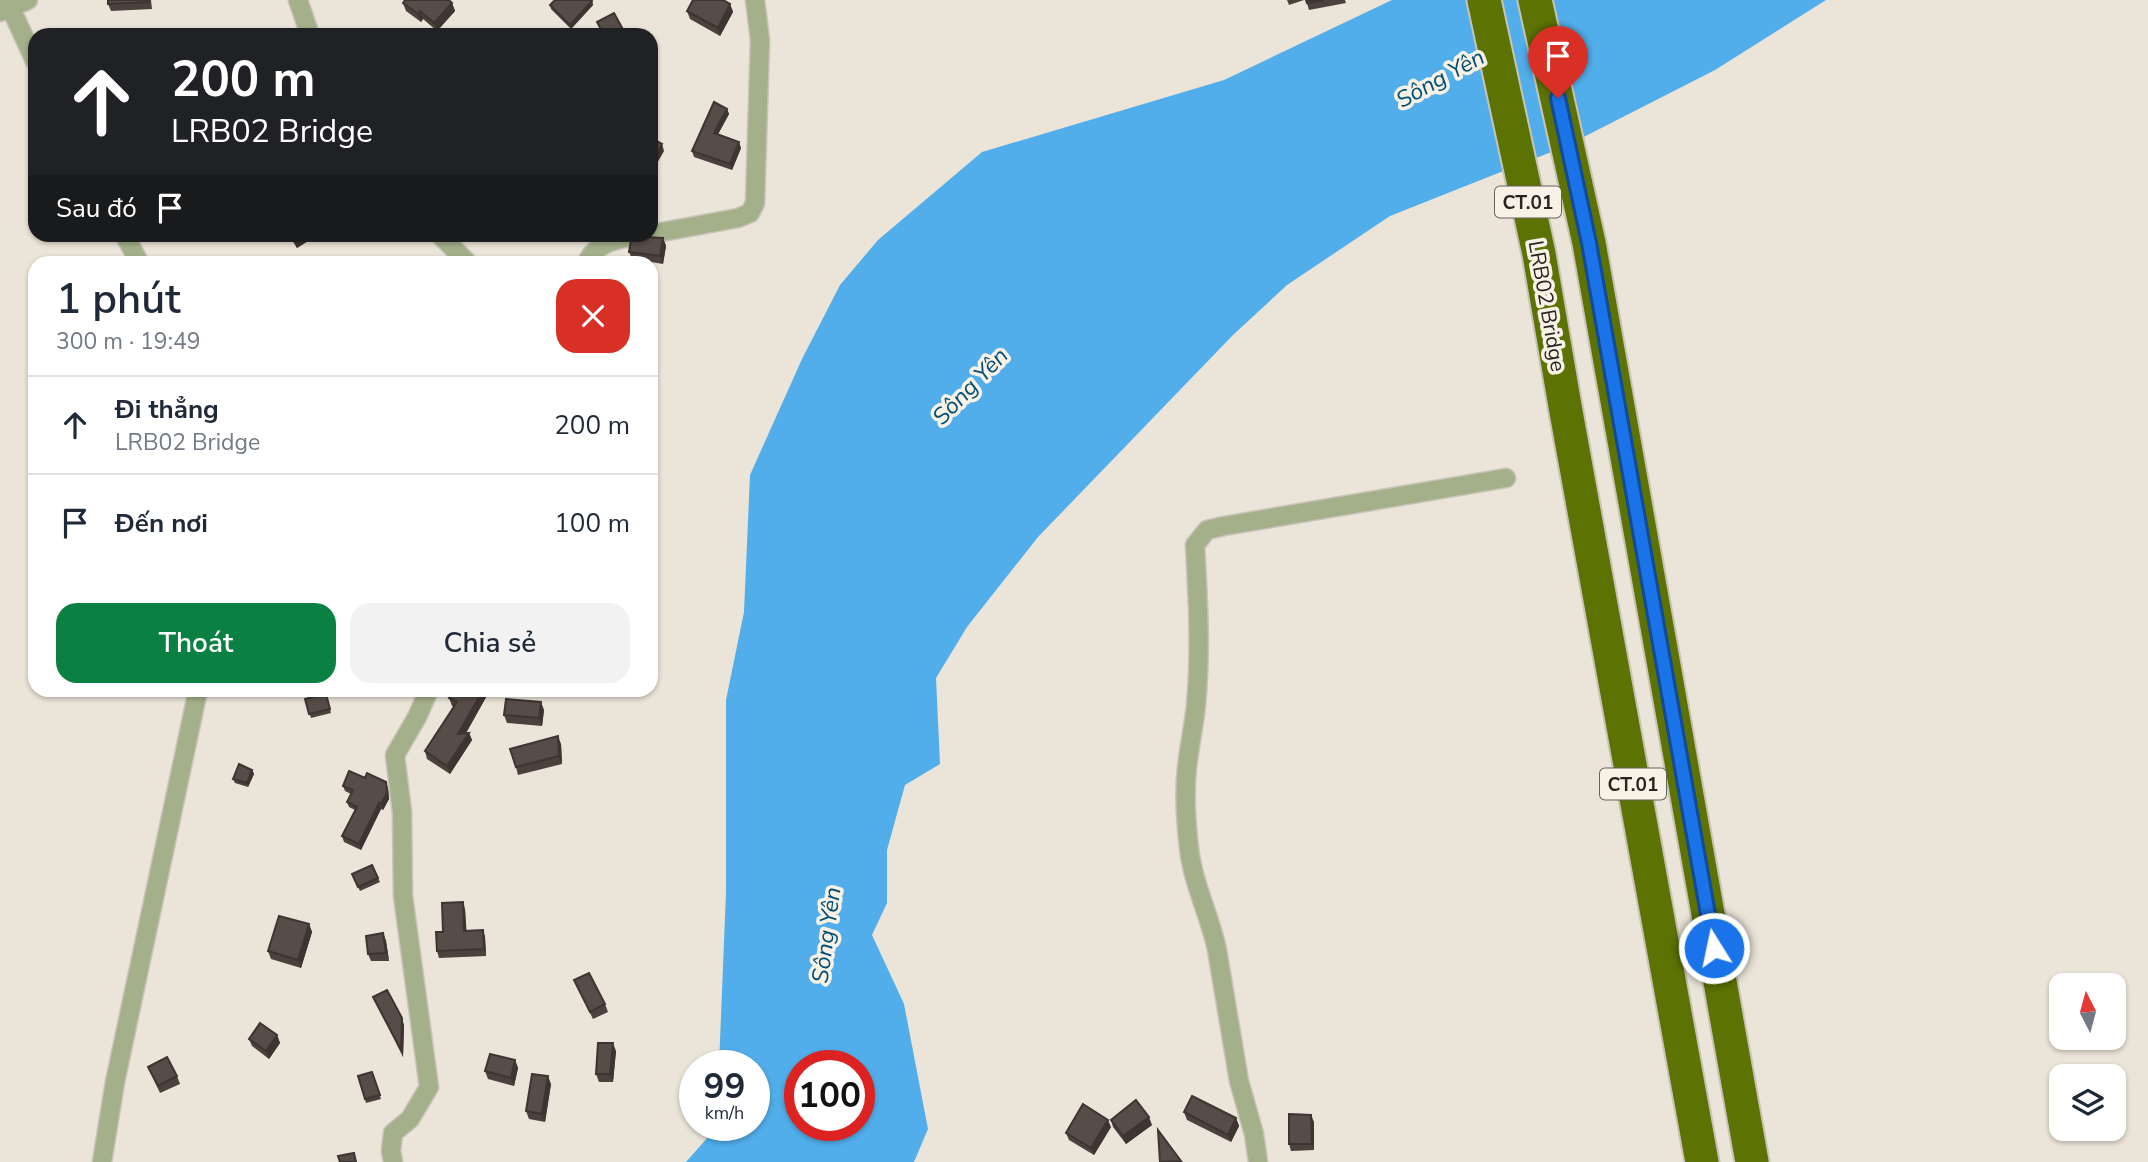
<!DOCTYPE html>
<html lang="vi">
<head>
<meta charset="utf-8">
<style>
	:root { --surface:#fff; --page:#f2f2f3; --text:#1f2937; --muted:#747a83; --line:#e0e1e3; --accent:#0b8043 }
	body { margin:0; font-family:"Nunito Sans",sans-serif; background:var(--page); color:var(--text); height:100vh; display:flex; flex-direction:column; font-size:26px; white-space:nowrap }
	* { box-sizing:border-box; margin:0 }
	p { font-size:23px; color:var(--muted) }
	.icon { flex:none; width:38px; height:38px; fill:none; stroke:currentColor; stroke-width:2; stroke-linecap:round; stroke-linejoin:round }
	.map { position:relative; flex:1; overflow:hidden }
	.side { position:absolute; left:28px; top:256px; width:630px; height:441px; display:flex; flex-direction:column; background:var(--surface); border-radius:21px; box-shadow:0 2px 5px #0004 }
	.side>* { flex:none }
	.hud { position:absolute; left:28px; top:28px; width:630px; height:214px; border-radius:21px; box-shadow:0 2px 5px #0004; background:#202124; color:#fff; overflow:hidden }
	.needle { width:46px; rotate:354deg }
	.tools { position:absolute; left:2049px; top:973px; display:grid; gap:14px }
	.tools a { display:grid; place-items:center; width:77px; height:77px; border-radius:14px; background:var(--surface); box-shadow:0 2px 5px #0004; font-size:35px }
	.speed { position:absolute; left:679px; top:1050px; display:flex; gap:14px; font-size:35px; font-weight:700; text-align:center }
	.speed>* { display:grid; place-content:center; width:91px; height:91px; border-radius:50%; background:var(--surface); box-shadow:0 2px 5px #0004; line-height:1 }
	.speed small { font-size:18px; font-weight:400 }
	.speed .limit { border:10px solid #d22; background:#fff; color:#111 }
	.pin { position:absolute; display:grid; place-items:center; width:60px; height:60px; color:#fff; margin:-72px -30px; border-radius:50% 50% 50% 0; rotate:-45deg; box-shadow:0 0 7px #0007 }
	.pin .icon { rotate:45deg }
	.me { position:absolute; width:77px; margin:-38px; rotate:350deg; stroke-linejoin:round; filter:drop-shadow(0 0 5px #0008) }
	.turn { display:flex; align-items:center; gap:24px; height:147px; padding:0 28px; font-size:32px }
	.turn .icon { width:91px; height:91px; stroke-width:2.5 }
	.turn b { display:block; font-size:49px; line-height:60px }
	.then { display:flex; align-items:center; height:66px; padding:0 28px; background:#0003; gap:14px; font-size:26px }
	.round { display:grid; place-items:center; flex:none; width:74px; height:74px; border-radius:21px; background:var(--page) }
	.head { display:flex; align-items:center; justify-content:space-between; height:119px; padding:0 28px }
	h1 { font-size:42px; font-weight:600; line-height:52px }
	.cta { display:flex; gap:14px; margin-top:auto; padding:14px 28px }
	.cta a { flex:1; height:80px; border-radius:21px; background:var(--accent); color:#fff; font-size:28px; font-weight:600; line-height:80px; text-align:center }
	.cta a+a { background:var(--page); color:var(--text) }
	ul { padding:0; list-style:none }
	li { display:flex; align-items:center; gap:21px; height:98px; padding:0 28px; border-top:2px solid var(--line) }
	li div { flex:1 }
	li b { display:block; font-size:26px }
	li em { font-style:normal }
	.map>svg:first-child { display:block }
</style>
</head>
<body>
<div class="map">
<svg width="2148" height="1162" viewBox="0 0 2148 1162">
	<rect width="100%" height="100%" fill="#ebe4d8"/>
	<path fill="#51aeea" fill-rule="evenodd" d="M1392 0H1826L1715 70 1564 147 1390 216 1287 285 1233 335 1038 537 967 627 936 678 940 764 905 785 887 850V903L872 935 904 1004 928 1129 914 1162H686L716 1128 717 1125H754V1066H719L726 892V700L744 612 750 475 802 359 840 285 878 240 982 152 1224 80ZM800 1066H859V1125H800Z"/>
	<g fill="none" stroke-linecap="round" stroke-linejoin="round">
		<g stroke="#c8c2b7" stroke-width="21">
			<path id="street" d="M7 0 35 61
				M298 0 310 35
				M0 12 28 0
				M124 234 139 262
				M439 234 467 262
				M651 234 738 218 750 213 755 203 760 40 755 0
				M587 262C597 240 624 238 646 234
				M102 1162 115 1082 198 690
				M393 1162 391 1151 393 1133 410 1119 429 1087 403 896 402 812 395 755 417 717 429 690
				M1258 1162 1254 1134 1239 1081 1217 950C1210 916 1193 884 1189 848 1186 822 1184 794 1187 768 1189 747 1194 726 1196 705 1201 651 1198 599 1195 545L1207 530 1224 526 1506 478"/>
		</g>
		<g stroke="#c8c2b7" stroke-width="37">
			<path id="highway" d="M1484 0 1539 254 1565 406 1702 1162
				M1535 0 1589 243 1752 1162"/>
		</g>
		<use href="#street" stroke="#a4b089" stroke-width="18"/>
		<use href="#highway" stroke="#5c7202" stroke-width="33"/>
	</g>
	<path fill="#4b413d" d="M151 0 152 9 111 11 108 4Z
		M1287 0H1304L1289 5Z
		M1306 0H1345L1346 3 1309 10Z
		M592 1 593 5 571 29 551 9 550 5Z
		M403 3H452L455 11 437 31 423 19 421 22 406 11Z
		M730 4 733 12 720 36 690 19 687 11Z
		M727 109 729 114 718 134 741 148 732 170 694 157 692 151Z
		M288 234H319L297 248Z
		M663 238 666 246 663 264 632 259 629 252Z
		M454 690H490L466 733H469L472 740 450 774 427 759 425 751 454 707 452 706 449 698Z
		M326 694 331 713 311 718 305 699Z
		M544 710 542 726 507 723 504 715Z
		M561 744 562 764 518 775 516 767Z
		M252 770 254 774 248 787 235 783 233 779Z
		M343 786 388 788 389 799 383 810 381 809 361 850 344 842 342 836 355 810 349 807 347 802 351 794 345 791Z
		M372 865 380 882 360 891 352 874Z
		M465 909 466 930H483L485 937 486 956 439 958 437 951 443 932Z
		M309 924 312 932 301 968 271 959 268 951Z
		M383 933 386 941 389 961H371L368 954Z
		M574 980 605 1004 608 1012 593 1019Z
		M373 997 404 1025 403 1057Z
		M277 1035 280 1043 269 1059 252 1046 249 1039Z
		M616 1051 613 1082H599L596 1074Z
		M515 1060 518 1068 514 1086 488 1079 485 1071Z
		M148 1067 177 1076 180 1084 160 1093Z
		M372 1072 381 1099 366 1103 358 1076Z
		M551 1084 545 1122 529 1119 526 1111Z
		M1184 1112 1236 1118 1239 1126 1231 1142 1187 1120Z
		M1111 1120 1152 1125 1126 1144 1113 1127Z
		M1314 1122V1150L1291 1151 1289 1144Z
		M1111 1127 1094 1155 1069 1140 1066 1133Z"/>
	<path fill="#3d3532" d="M592 1 593 5 571 29 570 25Z
		M452 3 455 11 437 31 434 23Z
		M730 4 733 12 720 36 718 28Z
		M420 11 423 19 421 22 418 14Z
		M727 109 729 114 716 138 714 133Z
		M739 142 741 148 732 170 730 164Z
		M662 144 664 151 652 172 651 165Z
		M303 234H319L297 248 294 240Z
		M663 238 666 246 663 264 660 256Z
		M652 289 655 297 651 314V293Z
		M483 690H490L461 742 458 734Z
		M541 702 544 710 542 726 539 718Z
		M469 733 472 740 450 774 447 766Z
		M558 736 561 744 562 764 559 756Z
		M252 770 254 774 248 787 247 783Z
		M386 782 388 788 389 799 383 810 381 804Z
		M379 803 381 809 361 850 359 844Z
		M463 902 465 909 467 938 464 931Z
		M309 924 312 932 301 968 298 960Z
		M483 930 485 937 486 956 484 949Z
		M383 933 386 941 389 961 386 953Z
		M402 1018 404 1025 403 1057 401 1050Z
		M277 1035 280 1043 269 1059 266 1051Z
		M613 1043 616 1051 613 1082 610 1074Z
		M515 1060 518 1068 514 1086 511 1078Z
		M548 1076 551 1084 545 1122 542 1114Z
		M1311 1115 1314 1122V1150L1312 1144Z
		M1149 1117 1152 1125 1126 1144 1123 1136Z
		M1236 1118 1239 1126 1231 1142 1228 1135Z
		M1108 1120 1111 1127 1094 1155 1091 1148Z"/>
	<path fill="#574c47" stroke="#3d3532" stroke-width="2" d="M108 0H149V2L108 4Z
		M405 0H449L452 3 434 23 420 11 418 14 403 3Z
		M555 0H591L592 1 570 25 550 5Z
		M693 0H723L730 4 718 28 687 11Z
		M1306 0H1324L1307 3Z
		M614 13 626 35H604L597 22Z
		M714 102 727 109 714 133 739 142 730 164 692 151Z
		M651 138 662 144 651 165Z
		M290 234H303L294 240Z
		M646 237 663 238 660 256 629 252 631 240Z
		M454 690H483L458 734 469 733 447 766 425 751 457 702 449 698Z
		M326 694 330 709 309 714 305 699Z
		M506 699 541 702 539 718 504 715Z
		M558 736 559 756 516 767 510 749Z
		M239 764 252 770 247 783 233 779Z
		M349 771 365 778 367 773 386 782 387 793 381 804 379 803 359 844 342 836 357 807 347 802 353 790 343 786Z
		M372 865 378 878 358 887 352 874Z
		M463 902 464 931 483 930 484 949 437 951 436 932H443L442 903Z
		M279 916 309 924 298 960 268 951Z
		M383 933 386 953 368 954 366 936Z
		M589 973 605 1004 590 1012 574 980Z
		M387 990 402 1018 401 1050 373 997Z
		M260 1023 277 1035 266 1051 249 1039Z
		M598 1043H613L610 1074H596Z
		M490 1054 515 1060 511 1078 485 1071Z
		M167 1057 177 1076 158 1086 148 1067Z
		M372 1072 380 1095 365 1099 358 1076Z
		M532 1074 548 1076 542 1114 526 1111Z
		M1192 1096 1236 1118 1228 1135 1184 1112Z
		M1136 1100 1149 1117 1123 1136 1111 1120Z
		M1083 1104 1108 1120 1091 1148 1066 1133Z
		M1289 1114 1311 1115 1312 1144H1289Z
		M1158 1130 1181 1161 1160 1162Z
		M354 1153 356 1162H340L338 1156Z"/>
	<g fill="none" stroke-linecap="round" stroke-linejoin="round">
		<g stroke="#114b97" stroke-width="18">
			<path id="route" d="M1558 98 1589 243 1714 948"/>
		</g>
		<use href="#route" stroke="#1a73e8" stroke-width="12"/>
	</g>
	<g text-anchor="middle" stroke-width="7" stroke-linejoin="round" paint-order="stroke">
		<g fill="#f8f1e5" stroke="#66625c" stroke-width="2">
			<rect x="1495" y="186.5" width="66" height="31" rx="5"/>
			<rect x="1600" y="768.5" width="66" height="31" rx="5"/>
		</g>
		<g font-size="19" font-weight="bold" fill="#282521">
			<text x="1528" y="209">CT.01</text>
			<text x="1633" y="791">CT.01</text>
		</g>
		<g font-size="21" fill="#282521" stroke="#f8f1e5">
			<text transform="translate(1547 306) rotate(80)" y="7">LRB02 Bridge</text>
		</g>
		<g font-size="23" font-style="italic" fill="#014f76" stroke="#f8f1e5">
			<text transform="translate(1440 78) rotate(-29)" y="8">Sông Yên</text>
			<text transform="translate(970 386) rotate(-46)" y="8">Sông Yên</text>
			<text transform="translate(826 935) rotate(-82)" y="8">Sông Yên</text>
		</g>
	</g>
</svg>
<div class="tools">
<a><svg class="needle" viewBox="-14 -14 28 28"><path d="M0-13l5 13h-10z" fill="#e53935"/><path d="M0 13l5-13h-10z" fill="#747a83"/></svg></a>
<a><svg class="icon" aria-label="layers" viewBox="0 0 24 24"><path d="M12 4l9 5-9 5-9-5zM3 14l9 5 9-5"/></svg></a>
</div>
<div class="speed"><div>99<small>km/h</small></div><div class="limit">100</div></div>
<div class="pin" style="left:1558px;top:98px;background:#d93025"><svg class="icon" aria-label="arrive" viewBox="0 0 24 24"><path d="M6 21V4h12l-3 4 3 4H6"/></svg></div>
<svg class="me" style="left:1714px;top:948px" viewBox="-20 -20 40 40"><circle r="17" fill="#1a73e8" stroke="#fff" stroke-width="3"/><path d="M0-11L8 9 0 5-8 9z" fill="#fff"/></svg>
<div class="hud">
<div class="turn"><svg class="icon" aria-label="ahead" viewBox="0 0 24 24"><path d="M12 20V5M6 11l6-6 6 6"/></svg><div><b>200 m</b>LRB02 Bridge</div></div>
<div class="then">Sau đó<svg class="icon" aria-label="arrive" viewBox="0 0 24 24"><path d="M6 21V4h12l-3 4 3 4H6"/></svg></div>
</div>
<section class="side">
<div class="head"><div><h1>1 phút</h1><p>300 m · 19:49</p></div><a class="round" style="background:#d93025;color:#fff"><svg class="icon" aria-label="close" viewBox="0 0 24 24"><path d="M6 6l12 12M18 6L6 18"/></svg></a></div>
<ul>
<li><svg class="icon" aria-label="ahead" viewBox="0 0 24 24"><path d="M12 20V5M6 11l6-6 6 6"/></svg><div><b>Đi thẳng</b><p>LRB02 Bridge</p></div><em>200 m</em></li>
<li><svg class="icon" aria-label="arrive" viewBox="0 0 24 24"><path d="M6 21V4h12l-3 4 3 4H6"/></svg><div><b>Đến nơi</b></div><em>100 m</em></li>
</ul>
<div class="cta"><a>Thoát</a><a>Chia sẻ</a></div>
</section>
</div>
</body>
</html>
